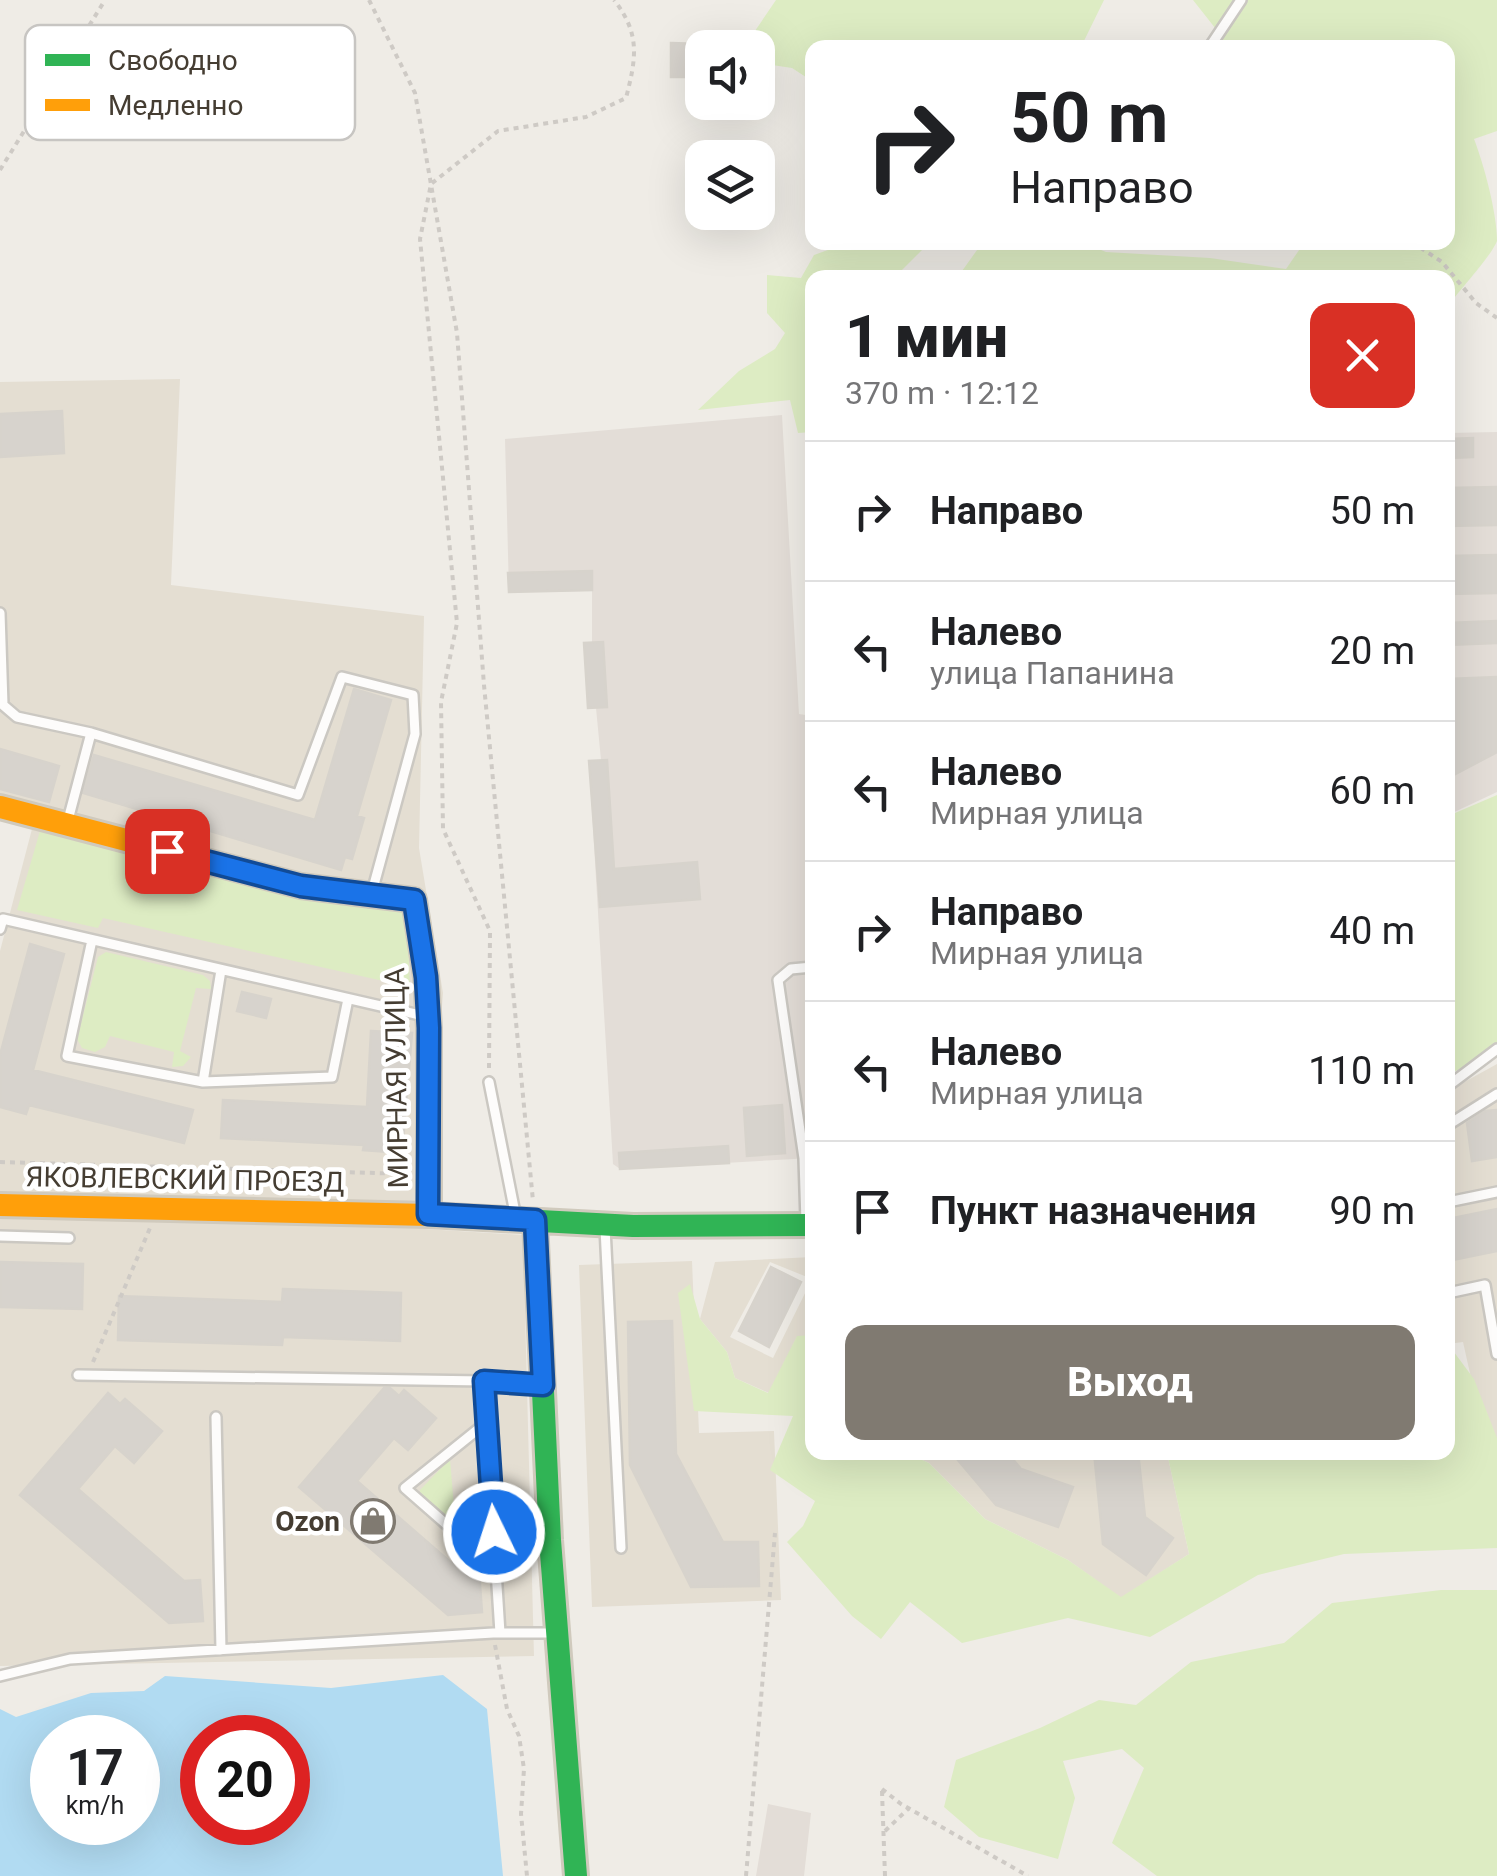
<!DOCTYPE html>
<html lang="ru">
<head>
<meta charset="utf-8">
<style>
	:root { --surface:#fff; --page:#f6f6f6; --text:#202124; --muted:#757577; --line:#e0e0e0; --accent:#807a71 }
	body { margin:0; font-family:Roboto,sans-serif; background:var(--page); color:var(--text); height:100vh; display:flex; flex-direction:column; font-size:38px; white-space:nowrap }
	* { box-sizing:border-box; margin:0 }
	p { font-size:32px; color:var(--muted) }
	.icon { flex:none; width:55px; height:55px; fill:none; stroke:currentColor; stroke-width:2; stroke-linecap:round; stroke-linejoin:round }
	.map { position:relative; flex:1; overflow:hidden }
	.side { position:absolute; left:805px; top:270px; width:650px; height:1190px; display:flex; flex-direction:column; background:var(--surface); border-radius:20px; box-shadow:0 10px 40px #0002 }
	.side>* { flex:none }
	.hud { position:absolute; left:805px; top:40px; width:650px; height:210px; border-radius:20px; box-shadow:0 10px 40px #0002; background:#fff; color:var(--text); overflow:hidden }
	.controls { position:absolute; left:685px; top:30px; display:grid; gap:20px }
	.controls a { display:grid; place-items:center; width:90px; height:90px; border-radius:20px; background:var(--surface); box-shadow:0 10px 40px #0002; font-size:50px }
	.speed { position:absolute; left:30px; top:1715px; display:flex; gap:20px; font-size:50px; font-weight:700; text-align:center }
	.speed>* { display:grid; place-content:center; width:130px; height:130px; border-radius:50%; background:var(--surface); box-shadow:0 10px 40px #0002; line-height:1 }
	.speed small { font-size:25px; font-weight:400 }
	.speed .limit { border:15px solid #d22; background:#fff; color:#111 }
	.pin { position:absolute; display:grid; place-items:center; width:85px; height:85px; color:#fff; margin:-42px; border-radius:20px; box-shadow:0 5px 15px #0006 }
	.me { position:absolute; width:110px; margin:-55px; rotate:356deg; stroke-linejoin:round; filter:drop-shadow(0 0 8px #0008) }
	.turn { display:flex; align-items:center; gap:35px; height:210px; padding:0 40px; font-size:45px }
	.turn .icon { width:130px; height:130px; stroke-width:2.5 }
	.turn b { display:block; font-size:70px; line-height:85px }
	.round { display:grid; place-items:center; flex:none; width:105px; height:105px; border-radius:20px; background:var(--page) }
	.headline { display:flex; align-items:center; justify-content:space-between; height:170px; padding:0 40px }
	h1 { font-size:60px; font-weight:800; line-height:75px }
	.cta { display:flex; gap:20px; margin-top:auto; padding:20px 40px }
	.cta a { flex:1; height:115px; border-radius:20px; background:var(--accent); color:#fff; font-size:40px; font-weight:800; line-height:115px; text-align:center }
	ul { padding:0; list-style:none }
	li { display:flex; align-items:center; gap:30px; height:140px; padding:0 40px; border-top:2px solid var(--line) }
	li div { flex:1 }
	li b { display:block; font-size:38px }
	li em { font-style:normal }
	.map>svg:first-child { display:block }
</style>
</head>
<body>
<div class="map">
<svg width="1497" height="1876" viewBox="0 0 1497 1876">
	<rect width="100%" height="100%" fill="#efece6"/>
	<path fill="#e4ded2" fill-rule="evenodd" d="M180 379 171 585 424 616 419 848 443 993 425 1229 523 1235 534 1656 0 1666V951L32 829 0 820V382Z
		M1497 1064V1481H1494L1463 1342 1448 1344V1091Z
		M812 1257V1335L797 1337 769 1393 735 1378 727 1352 700 1319 715 1262ZM770 1262 812 1279 773 1358 730 1337Z
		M692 1261 699 1433 774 1431 781 1600 592 1607 579 1265Z
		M907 1453H1167L1189 1554 1121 1598 1068 1560 985 1519 929 1463Z"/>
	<path fill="#e3ddd7" d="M782 415 799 714 812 716V1158L620 1169 613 1164 589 761 601 760 596 708 584 643 592 642V591L509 592 505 439Z
		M1497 432V792L1448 815V433Z
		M812 447V603L805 448Z
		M768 1804 811 1813 804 1876H756Z"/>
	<path fill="#ddecc3" d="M776 0H1104L1081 47 812 48V81L792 68 758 63V48L744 47Z
		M1193 0H1497V131L1474 139C1484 165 1497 213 1497 241 1492 255 1458 292 1448 306V278H957L982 243H1084L1106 252 1210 258 1286 269 1304 243 1448 242V48L1217 47 1223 38Z
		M847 243H929L895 277 812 278V432L798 433 790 400 698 410 739 371 775 349 785 333 767 313V275L801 278 814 255Z
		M1497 795V1054L1448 1074V816Z
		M40 831 297 897 407 913 410 987 103 918 98 928 17 910Z
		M106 952 203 975 210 981 211 989 196 988 180 1051 191 1057 183 1066 172 1067 174 1052 110 1036 105 1047 95 1052 82 1048 77 1039 98 957Z
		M690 1284 700 1319 727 1352 735 1378 768 1393 797 1336 812 1335V1452L907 1453 929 1463 985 1519 1068 1560 1121 1597 1189 1554 1167 1453 1448 1452V1344L1474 1379 1497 1438V1548L1344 1554 1258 1575 1150 1637 1068 1618 962 1643 910 1602 881 1639 852 1616 787 1542 803 1526 815 1501 770 1470 793 1416 694 1411 678 1293Z
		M450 1459 456 1531 420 1500V1490Z
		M1441 1590H1497V1876H1157L1112 1843 1144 1768 1122 1749 1063 1761 1075 1798 1058 1859 979 1837 944 1807 956 1760 1040 1728 1099 1700 1136 1705 1191 1662 1284 1643 1332 1603Z"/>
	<path fill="#b1dbf2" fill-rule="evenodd" d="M443 1675 487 1709 503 1876H0V1709L16 1717 91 1693 144 1691 165 1676 331 1688ZM52 1738H138V1822H52ZM202 1738H288V1822H202Z"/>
	<path fill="#d7d3cd" stroke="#d7d3cc" stroke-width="2.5" d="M671 43 702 44V77H671Z
		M62 411 64 453 0 457V414Z
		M1473 438V457L1448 458V439Z
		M1497 487V525L1448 526V488Z
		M1497 555V593L1448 594V556Z
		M592 571V590L509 592 508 573Z
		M1497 621V643L1448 645V623Z
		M603 642 607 707 588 708 584 643Z
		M1497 677V752L1448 778V679Z
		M354 689 391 700 357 816 364 818 352 859 345 857 341 870 83 793 94 755 315 820Z
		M0 749 59 766 49 802 0 789Z
		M607 760 614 869 697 862 700 899 600 907 589 761Z
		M30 944 64 954 33 1070 193 1110 184 1143 29 1105 26 1114 0 1107V1055Z
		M242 992 271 999 266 1018 237 1011Z
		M371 1031 412 1033 402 1153 363 1150 364 1145 221 1138 223 1100 367 1107Z
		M782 1105 785 1153 747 1156 744 1108Z
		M1497 1110V1157L1472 1161 1467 1123 1485 1111Z
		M728 1146 729 1163 620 1169 619 1153Z
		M1497 1209V1251L1448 1261V1219Z
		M0 1262 83 1264 82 1309 0 1307Z
		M771 1267 801 1282 769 1347 739 1331Z
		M283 1289 401 1293 400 1341 283 1337 282 1345 118 1340 119 1296 282 1302Z
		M672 1321 676 1454 723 1542H758L759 1586 691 1587 630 1465 628 1322Z
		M384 1388H390L399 1396 404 1390 436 1418 408 1450 394 1438 357 1481 463 1573 479 1571 482 1612 448 1615 299 1487Z
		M108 1393 120 1404 125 1399 162 1431 134 1463 115 1446 78 1489 184 1581 200 1580 203 1621 169 1623 20 1495Z
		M967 1452H1007L1021 1469 1073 1487 1058 1527 996 1505 958 1460Z
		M1094 1452H1138L1145 1517 1173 1538 1146 1575 1103 1544Z"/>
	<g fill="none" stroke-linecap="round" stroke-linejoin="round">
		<g stroke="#cbc8c2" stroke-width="14">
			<path id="lane" d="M1209 48 1241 0
				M0 613 3 705 17 717 91 733
				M68 820 91 733 298 795 342 677 413 695 415 734 372 892
				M0 929 3 919 424 1016
				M92 940 67 1056 203 1082
				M221 970 203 1082 332 1077 348 999
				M489 1082 516 1218
				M1448 1086 1497 1049
				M1448 1125 1497 1094
				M1448 1202 1497 1192
				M806 1222 804 1158 778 980 791 969 812 967
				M605 1228 621 1548
				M0 1236 69 1238
				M1448 1293 1485 1285 1497 1354
				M78 1375 484 1381 540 1385
				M484 1381 500 1633
				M216 1417 221 1650
				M487 1422 405 1488 496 1568
				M0 1676 70 1659 493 1633H555"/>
		</g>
		<g stroke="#d0cabd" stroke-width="28">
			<path id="fast" d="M372 895 414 900 426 977 429 1028V1215L633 1226 812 1225
				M535 1221 550 1540 576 1876"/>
		</g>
		<g stroke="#d0cabd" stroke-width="28">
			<path id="slow" d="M0 807 301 886 372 895
				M0 1205 429 1215"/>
		</g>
		<path stroke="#cecac5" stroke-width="4" stroke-dasharray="5 5" stroke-linecap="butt" d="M369 0 415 93 457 333 484 685 533 1201
			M0 170 105 0
			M1412 242 1442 262 1476 303 1497 318
			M489 1068 490 931 443 829 441 702 457 623 420 239 431 184 498 131 586 117 626 98C636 59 641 34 614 0
			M0 1162 409 1174
			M93 1362 150 1228
			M495 1645 507 1709 519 1736 524 1769 521 1814 527 1876
			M882 1789 901 1804 1028 1876
			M882 1791 885 1876
			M885 1831 909 1808
			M746 1876 775 1533"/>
		<use href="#lane" stroke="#fdfcfb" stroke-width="9"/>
		<use href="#fast" stroke="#30b455" stroke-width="22"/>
		<use href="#slow" stroke="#ff9f0a" stroke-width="22"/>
	</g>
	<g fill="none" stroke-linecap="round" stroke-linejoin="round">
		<g stroke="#114b97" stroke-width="25">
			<path id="route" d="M167 851 301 886 414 900 426 977 429 1028 428 1214 535 1220 543 1385 484 1381 494 1532"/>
		</g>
		<use href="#route" stroke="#1a73e8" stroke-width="18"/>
	</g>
	<defs>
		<g id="shop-ring" transform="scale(2.25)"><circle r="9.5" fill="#fff" stroke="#807a71" stroke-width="1.5"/><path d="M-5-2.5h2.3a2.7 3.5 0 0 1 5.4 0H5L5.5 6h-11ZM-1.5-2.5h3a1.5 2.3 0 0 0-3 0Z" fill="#807a71"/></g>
	</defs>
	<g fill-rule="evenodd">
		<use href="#shop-ring" x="373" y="1521"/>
	</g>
	<g text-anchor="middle" stroke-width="9" stroke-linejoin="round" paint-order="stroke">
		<g font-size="28" fill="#453d32" stroke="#fff">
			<text transform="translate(396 1078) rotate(-91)" y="10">МИРНАЯ УЛИЦА</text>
			<text transform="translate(185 1179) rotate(1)" y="10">ЯКОВЛЕВСКИЙ ПРОЕЗД</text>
		</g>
		<g font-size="28" font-weight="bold" fill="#453d32" stroke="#fff" text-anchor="end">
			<text x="340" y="1531">Ozon</text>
		</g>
	</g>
	<rect x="25" y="25" width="330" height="115" rx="15" fill="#fff" stroke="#c7c5c2" stroke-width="2.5"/>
	<rect x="45" y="54" width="45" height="12" fill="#30b455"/>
	<rect x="45" y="99" width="45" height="12" fill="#ff9f0a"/>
	<g font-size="28" fill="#453d32">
		<text x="108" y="70">Свободно</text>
		<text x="108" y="115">Медленно</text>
	</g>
</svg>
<div class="controls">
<a><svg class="icon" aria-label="sound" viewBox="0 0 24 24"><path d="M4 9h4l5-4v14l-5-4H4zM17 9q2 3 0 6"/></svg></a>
<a><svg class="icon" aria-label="layers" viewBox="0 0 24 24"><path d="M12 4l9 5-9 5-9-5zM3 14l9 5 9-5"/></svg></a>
</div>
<div class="speed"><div>17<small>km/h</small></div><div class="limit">20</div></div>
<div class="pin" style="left:167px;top:851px;background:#d93025"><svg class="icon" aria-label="arrive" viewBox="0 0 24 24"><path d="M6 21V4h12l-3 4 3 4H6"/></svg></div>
<svg class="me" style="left:494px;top:1532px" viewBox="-20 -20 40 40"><circle r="17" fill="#1a73e8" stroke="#fff" stroke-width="3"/><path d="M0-11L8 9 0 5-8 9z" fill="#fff"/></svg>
<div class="hud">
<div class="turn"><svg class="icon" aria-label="right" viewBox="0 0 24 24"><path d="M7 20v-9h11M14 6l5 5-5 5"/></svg><div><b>50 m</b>Направо</div></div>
</div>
<section class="side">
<div class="headline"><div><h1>1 мин</h1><p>370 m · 12:12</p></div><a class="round" style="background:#d93025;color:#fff"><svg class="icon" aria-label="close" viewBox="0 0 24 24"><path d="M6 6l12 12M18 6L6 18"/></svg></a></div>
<ul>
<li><svg class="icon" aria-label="right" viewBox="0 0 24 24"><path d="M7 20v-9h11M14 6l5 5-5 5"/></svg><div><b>Направо</b></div><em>50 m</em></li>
<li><svg class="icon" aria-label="left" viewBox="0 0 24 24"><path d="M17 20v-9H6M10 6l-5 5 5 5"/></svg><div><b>Налево</b><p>улица Папанина</p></div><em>20 m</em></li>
<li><svg class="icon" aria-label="left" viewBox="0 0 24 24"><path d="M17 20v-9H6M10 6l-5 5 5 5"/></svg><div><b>Налево</b><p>Мирная улица</p></div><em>60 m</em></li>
<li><svg class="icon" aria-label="right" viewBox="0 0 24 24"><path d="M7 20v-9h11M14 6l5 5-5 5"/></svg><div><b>Направо</b><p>Мирная улица</p></div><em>40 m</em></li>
<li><svg class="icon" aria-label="left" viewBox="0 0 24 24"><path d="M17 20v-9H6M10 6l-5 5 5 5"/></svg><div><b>Налево</b><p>Мирная улица</p></div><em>110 m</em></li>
<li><svg class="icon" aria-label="arrive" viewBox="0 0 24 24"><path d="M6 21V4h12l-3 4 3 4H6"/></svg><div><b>Пункт назначения</b></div><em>90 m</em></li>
</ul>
<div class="cta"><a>Выход</a></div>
</section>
</div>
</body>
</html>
